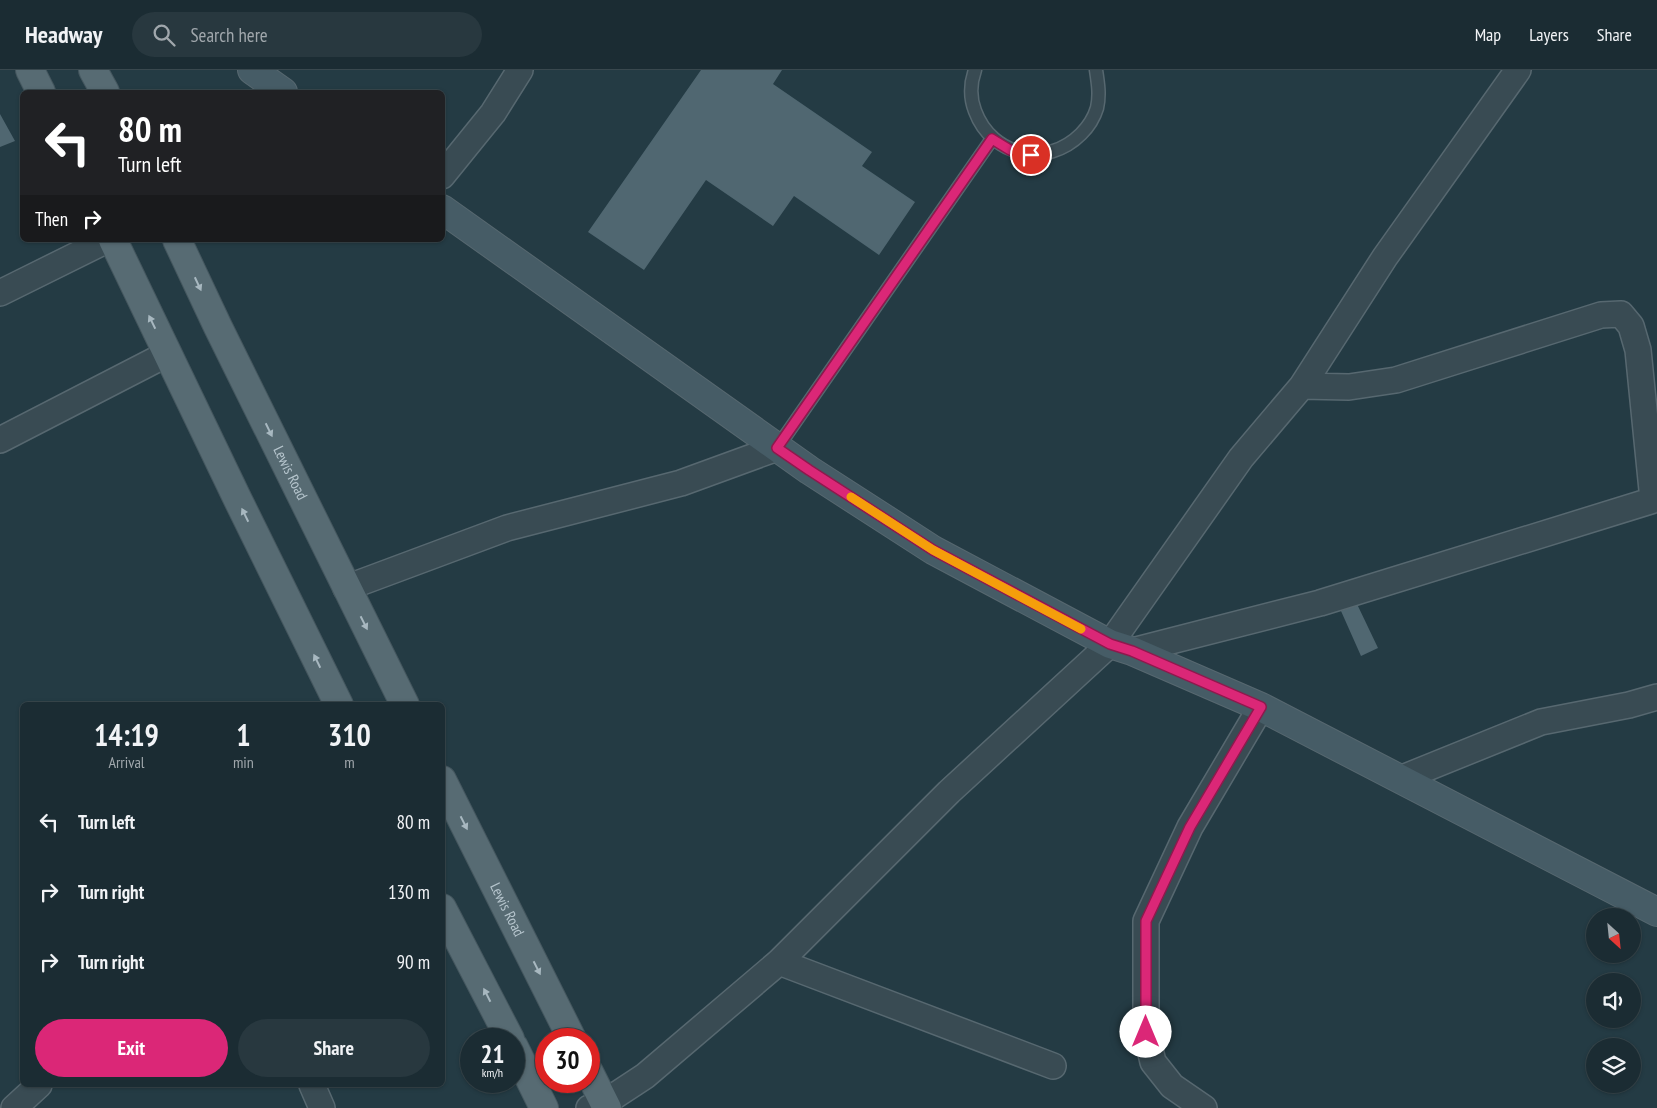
<!DOCTYPE html>
<html lang="en">
<head>
<meta charset="utf-8">
<style>
	:root { --surface:#1b2c33; --page:#28383f; --text:#f1f3f6; --muted:#a0a7ac; --line:#39484e; --accent:#db2777 }
	body { margin:0; font-family:"PT Sans Narrow",sans-serif; background:var(--page); color:var(--text); height:100vh; display:flex; flex-direction:column; font-size:19px; white-space:nowrap }
	* { box-sizing:border-box; margin:0 }
	p { font-size:16px; color:var(--muted) }
	.icon { flex:none; width:28px; height:28px; fill:none; stroke:currentColor; stroke-width:2; stroke-linecap:round; stroke-linejoin:round }
	.map { position:relative; flex:1; overflow:hidden }
	.details { position:absolute; left:20px; top:632px; width:425px; height:385px; display:flex; flex-direction:column; background:var(--surface); border-radius:8px; box-shadow:0 1px 4px #0004,0 0 0 1px var(--line) }
	.details>* { flex:none }
	.top-card { position:absolute; left:20px; top:20px; width:425px; height:152px; border-radius:8px; box-shadow:0 1px 4px #0004,0 0 0 1px var(--line); background:#202124; color:#fff; overflow:hidden }
	.needle { width:32px; rotate:153deg }
	.tools { position:absolute; left:1586px; top:838px; display:grid; gap:10px }
	.tools a { display:grid; place-items:center; width:55px; height:55px; border-radius:50%; background:var(--surface); box-shadow:0 1px 4px #0004,0 0 0 1px var(--line); font-size:25px }
	.speed { position:absolute; left:460px; top:958px; display:flex; gap:10px; font-size:25px; font-weight:700; text-align:center }
	.speed>* { display:grid; place-content:center; width:65px; height:65px; border-radius:50%; background:var(--surface); box-shadow:0 1px 4px #0004,0 0 0 1px var(--line); line-height:1 }
	.speed small { font-size:12px; font-weight:400 }
	.speed .limit { border:8px solid #d22; background:#fff; color:#111 }
	.pin { position:absolute; display:grid; place-items:center; width:42px; height:42px; color:#fff; margin:-21px; border:2px solid #fff; border-radius:50%; box-shadow:0 1px 5px #0007 }
	.me { position:absolute; width:55px; margin:-28px; rotate:0deg; stroke-linejoin:round; filter:drop-shadow(0 0 4px #0008) }
	.turn { display:flex; align-items:center; gap:18px; height:105px; padding:0 15px; font-size:22px }
	.turn .icon { width:65px; height:65px; stroke-width:2.5 }
	.turn b { display:block; font-size:35px; line-height:42px }
	.then { display:flex; align-items:center; height:48px; padding:0 15px; background:#0003; gap:10px; font-size:19px }
	.eta { display:flex; justify-content:space-evenly; align-items:center; height:85px; text-align:center }
	.eta b { font-size:30px; font-weight:800; line-height:35px }
	.action { display:flex; gap:10px; margin-top:auto; padding:10px 15px }
	.action a { flex:1; height:58px; border-radius:30px; background:var(--accent); color:#fff; font-size:20px; font-weight:800; line-height:58px; text-align:center }
	.action a+a { background:var(--page); color:var(--text) }
	ul { padding:0; list-style:none }
	li { display:flex; align-items:center; gap:15px; height:70px; padding:0 15px }
	li div { flex:1 }
	li b { display:block; font-size:19px }
	li em { font-style:normal }
	header { display:flex; align-items:center; gap:30px; box-sizing:border-box; height:70px; padding:0 25px; background:var(--surface); border-bottom:1px solid var(--line) }
	header strong { font-size:24px }
	nav { display:flex; gap:28px; margin-inline-start:auto; font-size:18px }
	.search { width:350px; height:45px; background:var(--page); display:flex; align-items:center; gap:12px; box-sizing:border-box; padding:0 18px; border-radius:28px; color:var(--muted); font-size:19px }
	.map>svg:first-child { display:block }
</style>
</head>
<body>
<header>
<strong>Headway</strong>
<div class="search"><svg class="icon" aria-label="search" viewBox="0 0 24 24"><circle cx="10" cy="10" r="6"/><path d="M15 15l6 6"/></svg>Search here</div>
<nav><a>Map</a><a>Layers</a><a>Share</a></nav>
</header>
<div class="map">
<svg width="1657" height="1038" viewBox="0 0 1657 1038">
	<rect width="100%" height="100%" fill="#243b44"/>
	<path fill="#506771" d="M701 0H782L773 14 872 82 862 96 915 132 879 185 794 126 773 156 706 110 644 200 588 162Z
		M0 44 15 71 0 77Z
		M1357 534 1378 578 1361 586 1341 541Z"/>
	<g fill="none" stroke-linecap="round" stroke-linejoin="round">
		<g stroke="#576870" stroke-width="15">
			<path id="lane" d="M975 0C970 14 970 28 975 41 992 87 1047 98 1081 64 1088 57 1094 48 1097 38 1100 25 1098 13 1096 0
				M777 378 992 69"/>
		</g>
		<g stroke="#576870" stroke-width="28">
			<path id="street" d="M442 106 493 43 520 0
				M0 223 107 170
				M1302 316 1349 317 1396 310 1601 245 1621 244 1631 256 1638 280 1653 430
				M0 370 167 284
				M346 518 507 458 681 413 777 378
				M1132 581 1320 533 1657 429
				M1400 709 1541 652 1629 635 1657 627
				M779 892 1053 996
				M312 1015 322 1038
				M14 1038 39 1015
				M589 1038 604 1033 645 1006 779 892 949 722 1110 574 1241 388 1302 316 1385 187 1518 0
				M1204 1038 1172 1016 1153 992 1146 962V851L1190 757 1261 637"/>
		</g>
		<g stroke="#576870" stroke-width="30">
			<path id="secondary" d="M252 0 283 22
				M442 139 809 400 933 480 1110 574 1132 581 1261 637 1657 842"/>
		</g>
		<g stroke="#45575f" stroke-width="30">
			<g id="primary">
				<path d="M30 0 41 22"/>
				<path d="M93 0 105 22"/>
				<path d="M113 170 238 430 339 635"/>
				<path id="s1" d="M177 170 218 257 405 635"/>
				<path id="s2" d="M442 710 572 969"/>
				<path d="M442 838 510 969"/>
				<path d="M514 977 544 1038"/>
				<path d="M589 1002 607 1038"/>
			</g>
		</g>
		<use href="#lane" stroke="#394b53" stroke-width="12"/>
		<use href="#street" stroke="#394b53" stroke-width="25"/>
		<use href="#secondary" stroke="#465c66" stroke-width="28"/>
		<use href="#primary" stroke="#576b73" stroke-width="28"/>
	</g>
	<defs><path id="oneway-solid" d="M-6-.8H1V-3.2L6.5 0L1 3.2V.8H-6Z" transform="scale(1.25)"/></defs>
	<g fill="#a8b8c0">
		<use href="#oneway-solid" transform="translate(198 214) rotate(65)"/>
		<use href="#oneway-solid" transform="translate(152 252) rotate(-116)"/>
		<use href="#oneway-solid" transform="translate(269 360) rotate(64)"/>
		<use href="#oneway-solid" transform="translate(245 445) rotate(-116)"/>
		<use href="#oneway-solid" transform="translate(364 553) rotate(63)"/>
		<use href="#oneway-solid" transform="translate(317 591) rotate(-116)"/>
		<use href="#oneway-solid" transform="translate(464 753) rotate(63)"/>
		<use href="#oneway-solid" transform="translate(537 898) rotate(63)"/>
		<use href="#oneway-solid" transform="translate(487 925) rotate(-117)"/>
	</g>
	<g fill="none" stroke-linecap="round" stroke-linejoin="round">
		<g stroke="#8e194d" stroke-width="12">
			<path id="route" d="M1031 85 1010 80 992 69 777 378 809 400 933 480 1110 574 1132 581 1261 637 1190 757 1146 851V962"/>
		</g>
		<use href="#route" stroke="#db2777" stroke-width="9"/>
		<path stroke="#f59e0b" stroke-width="9" d="M851 427 933 480 1081 559"/>
	</g>
	<g text-anchor="middle" stroke-width="5" stroke-linejoin="round" paint-order="stroke">
		<g font-size="15" fill="#b6c5cd" stroke="#1d3038">
			<text dy="5" stroke="none"><textPath href="#s1" startOffset="259">Lewis Road</textPath></text>
			<text dy="5" stroke="none"><textPath href="#s2" startOffset="145">Lewis Road</textPath></text>
		</g>
	</g>
</svg>
<div class="tools">
<a><svg class="needle" viewBox="-14 -14 28 28"><path d="M0-13l5 13h-10z" fill="#e53935"/><path d="M0 13l5-13h-10z" fill="#a0a7ac"/></svg></a>
<a><svg class="icon" aria-label="sound" viewBox="0 0 24 24"><path d="M4 9h4l5-4v14l-5-4H4zM17 9q2 3 0 6"/></svg></a>
<a><svg class="icon" aria-label="layers" viewBox="0 0 24 24"><path d="M12 4l9 5-9 5-9-5zM3 14l9 5 9-5"/></svg></a>
</div>
<div class="speed"><div>21<small>km/h</small></div><div class="limit">30</div></div>
<div class="pin" style="left:1031px;top:85px;background:#d93025"><svg class="icon" aria-label="arrive" viewBox="0 0 24 24"><path d="M6 21V4h12l-3 4 3 4H6"/></svg></div>
<svg class="me" style="left:1146px;top:962px" viewBox="-20 -20 40 40"><circle r="19" fill="#fff"/><path d="M0-13L10 11 0 6-10 11z" fill="#db2777"/></svg>
<div class="top-card">
<div class="turn"><svg class="icon" aria-label="left" viewBox="0 0 24 24"><path d="M17 20v-9H6M10 6l-5 5 5 5"/></svg><div><b>80 m</b>Turn left</div></div>
<div class="then">Then<svg class="icon" aria-label="right" viewBox="0 0 24 24"><path d="M7 20v-9h11M14 6l5 5-5 5"/></svg></div>
</div>
<section class="details">
<div class="eta">
<div><b>14:19</b><p>Arrival</p></div>
<div><b>1</b><p>min</p></div>
<div><b>310</b><p>m</p></div>
</div>
<ul>
<li><svg class="icon" aria-label="left" viewBox="0 0 24 24"><path d="M17 20v-9H6M10 6l-5 5 5 5"/></svg><div><b>Turn left</b></div><em>80 m</em></li>
<li><svg class="icon" aria-label="right" viewBox="0 0 24 24"><path d="M7 20v-9h11M14 6l5 5-5 5"/></svg><div><b>Turn right</b></div><em>130 m</em></li>
<li><svg class="icon" aria-label="right" viewBox="0 0 24 24"><path d="M7 20v-9h11M14 6l5 5-5 5"/></svg><div><b>Turn right</b></div><em>90 m</em></li>
</ul>
<div class="action"><a>Exit</a><a>Share</a></div>
</section>
</div>
</body>
</html>
